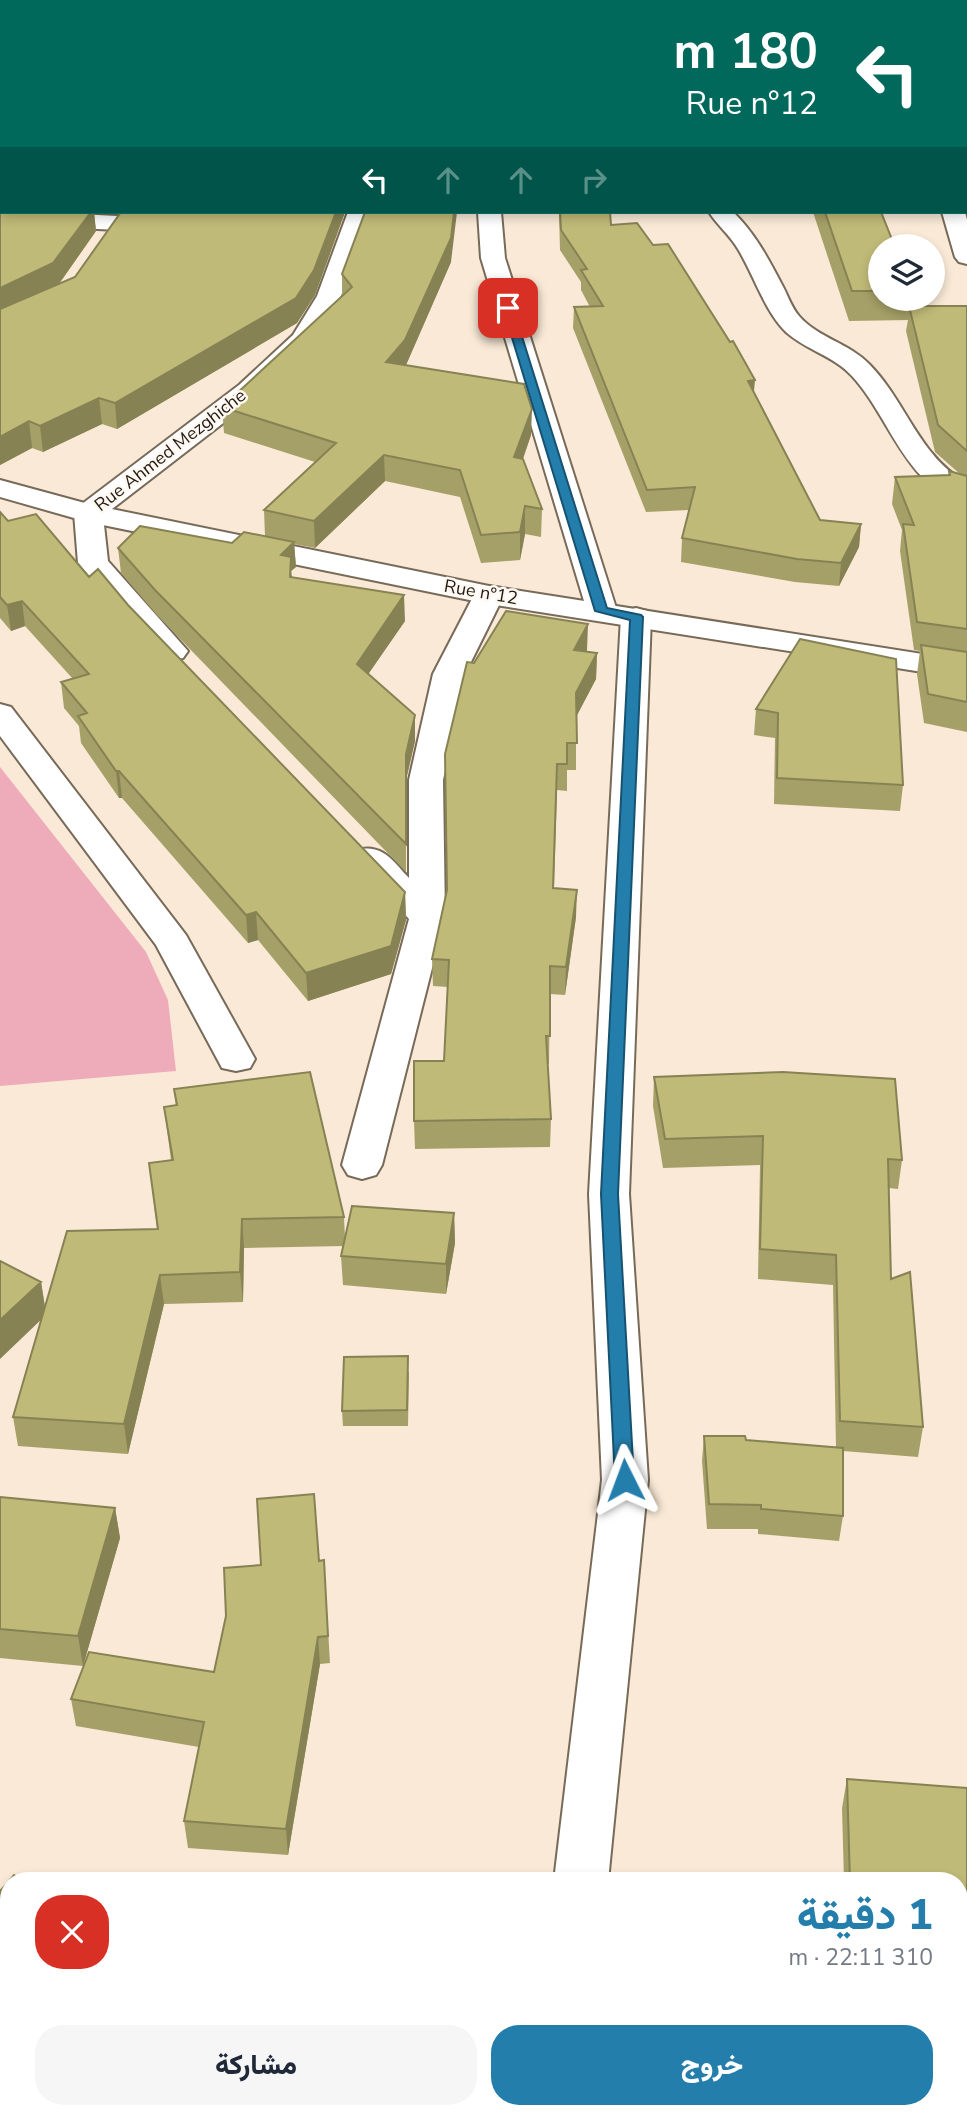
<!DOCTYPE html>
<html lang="ar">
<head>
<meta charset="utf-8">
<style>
	:root { --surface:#fff; --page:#f6f6f7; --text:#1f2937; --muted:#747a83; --accent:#247eac }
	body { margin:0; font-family:"Nunito Sans",Vazirmatn,sans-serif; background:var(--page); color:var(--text); direction:rtl; height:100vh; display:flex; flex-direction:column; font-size:26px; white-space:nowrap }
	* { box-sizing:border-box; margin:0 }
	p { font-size:23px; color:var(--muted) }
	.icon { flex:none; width:38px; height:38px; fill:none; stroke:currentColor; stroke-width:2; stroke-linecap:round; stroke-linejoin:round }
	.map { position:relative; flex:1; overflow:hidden; direction:ltr }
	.sheet { position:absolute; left:0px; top:1872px; width:968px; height:247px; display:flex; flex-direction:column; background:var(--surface); border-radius:28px 28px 0 0; box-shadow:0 4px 10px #0003; direction:rtl }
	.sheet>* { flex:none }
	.top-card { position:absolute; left:0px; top:0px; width:968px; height:214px; box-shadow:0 4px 10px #0003; direction:rtl; background:#00695c; color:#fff; overflow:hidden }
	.controls { position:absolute; left:868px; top:234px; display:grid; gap:14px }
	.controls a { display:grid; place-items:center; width:77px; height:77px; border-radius:50%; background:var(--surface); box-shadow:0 4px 10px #0003; font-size:35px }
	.pin { position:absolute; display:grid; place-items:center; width:60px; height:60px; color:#fff; margin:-30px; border-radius:14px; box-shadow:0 4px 10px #0006 }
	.me { position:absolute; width:77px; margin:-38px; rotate:357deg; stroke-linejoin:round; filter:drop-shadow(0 0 5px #0008) }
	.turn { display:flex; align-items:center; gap:24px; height:147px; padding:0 35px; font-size:32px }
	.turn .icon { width:91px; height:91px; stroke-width:2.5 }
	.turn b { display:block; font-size:49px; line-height:60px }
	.lanes { display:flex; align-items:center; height:66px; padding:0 35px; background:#0003; justify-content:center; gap:35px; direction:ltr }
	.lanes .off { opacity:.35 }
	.round { display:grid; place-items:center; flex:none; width:74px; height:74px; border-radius:28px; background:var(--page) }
	.overview { display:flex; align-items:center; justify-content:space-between; height:119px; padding:0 35px }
	h1 { font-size:42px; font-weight:800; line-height:52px; color:var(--accent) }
	.button { display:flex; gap:14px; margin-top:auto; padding:14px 35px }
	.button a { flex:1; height:80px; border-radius:28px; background:var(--accent); color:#fff; font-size:28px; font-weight:800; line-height:80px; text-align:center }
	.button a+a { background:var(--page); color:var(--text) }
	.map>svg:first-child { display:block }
</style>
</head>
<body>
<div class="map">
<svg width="967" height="2118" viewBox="0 0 967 2118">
	<rect width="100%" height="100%" fill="#f9e9d6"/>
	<path fill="#eeacba" d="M0 767 146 952 168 1000 176 1071 0 1086Z"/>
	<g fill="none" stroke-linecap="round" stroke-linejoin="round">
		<g stroke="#786a59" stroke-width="4">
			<path id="minor" d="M594 0H615L616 2H596Z
				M966 119H967V131H966Z
				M0 210 117 216 125 218 129 223 125 228 117 230 0 224Z
				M348 212H372L341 296 312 344 257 397 103 516 108 561 188 651 183 658 172 660 161 658 78 563 74 513 78 507 239 385 293 335 317 296Z
				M478 212H501L505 258 617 611 613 617 602 620 591 617 587 611 481 258Z
				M709 212H733C754 232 768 258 781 283 787 293 791 307 799 316 818 338 849 343 869 364 906 401 919 457 967 483V503C905 488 891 418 852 376 834 356 806 350 786 332 764 310 754 275 738 249 730 235 717 225 709 212Z
				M942 212H965L967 220V264L959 262 955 257Z
				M489 586 500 589 504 595 465 674 443 780 445 917 382 1165 376 1175 362 1179 348 1175 342 1165 409 919 352 857 357 850C382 843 393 861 409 878V780L433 674 474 595 478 589Z
				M636 608 647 611 651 617 629 1194 648 1480 608 1881H554L602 1480 589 1194 621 617 625 611Z
				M0 704 11 707 186 935 255 1059 250 1068 236 1071 222 1068 156 945 0 736Z
				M526 2110H584V2118H526Z"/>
		</g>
		<g stroke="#786a59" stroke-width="4">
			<path id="major" d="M0 480 92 505 489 586 967 661V679L489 604 88 522 0 497Z"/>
		</g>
		<use href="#minor" fill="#fff" fill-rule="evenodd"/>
		<use href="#major" fill="#fff" fill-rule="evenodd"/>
	</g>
	<path fill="#a5a067" d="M0 0H561L549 2H2V212H111L110 213H94L96 231 59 284 75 277 121 212H345L315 295 297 323 117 429 102 424 43 452 32 448 0 465Z
		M639 0H967V62L966 59V2H644Z
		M559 212H610L611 225 754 393 820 520 861 524 859 547 839 586 795 582 681 562 682 538 689 510 646 512 573 328 574 307H590L581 290V282L560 250Z
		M813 212H881L880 299H911L910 306H967V732L924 723 917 674 920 651 914 650 900 551 902 530 892 504 895 477 948 475 949 471 960 474 935 452 906 331 908 320 849 321Z
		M451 262 406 365 531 435 523 459 542 509 541 537 525 534 520 560 481 563 460 497 385 481 315 548 294 544 296 567 291 571 292 578 405 621 368 674 415 741 406 780V872L157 615 121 573 118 548 232 543 265 536 264 510 315 462 224 433 222 407 342 296V274Z
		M0 512 8 521 128 605 405 892 406 920 391 974 308 1001 258 940 248 943 122 798H119L81 743 79 726 64 708 61 682 73 679 25 626 11 631 0 618Z
		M800 639 903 785 900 811 774 804 775 738 754 735 756 709Z
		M587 650 586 651 597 653 596 679 576 717V770H567V791L557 790 554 888 576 917 565 995 550 994 549 1064H547L551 1119 550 1147 415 1149 414 1121 444 1061 448 987 433 986 432 959 447 890 474 663Z
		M654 1077 902 1160 898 1189 889 1188 891 1279 923 1427 918 1457 843 1451V1516L839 1541 758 1534V1529H707L702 1461 704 1436 836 1448 833 1285 758 1279 760 1165 663 1168 653 1106Z
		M174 1089 344 1217 345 1238 454 1213 455 1243 446 1294 343 1285 341 1256 344 1246 244 1248 243 1302 164 1304 128 1454 18 1446 13 1417 41 1320V1282L45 1306 157 1229 149 1163 171 1160 164 1107 176 1106Z
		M409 1372 408 1426H343L342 1411Z
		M0 1497 115 1508 120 1538 83 1666 0 1658Z
		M324 1560 330 1663 320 1664 288 1855 188 1848 184 1821 199 1747 76 1726 71 1699 214 1672 319 1561Z
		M847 1779 967 1788V1924H959V1881H844L842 1808Z
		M967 2001V2118H768L756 2116V2110H959Z
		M9 2110H472V2118H157L148 2113 144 2118H0Z"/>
	<path fill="#868254" d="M509 0H561L549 2H509Z
		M966 38H967L966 59Z
		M91 212H94L96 231 56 288 0 314V288Z
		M336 212H345L315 295 297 323 117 429 115 403Z
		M454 212H457L451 262 406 365 386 362Z
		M755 380 753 402 748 381Z
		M99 398 102 424 43 452 40 426Z
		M532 409 531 435 514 484V457Z
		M29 421 32 448 0 465V437Z
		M384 455 385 481 315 548 314 521Z
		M525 506V534L520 560V532Z
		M861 524 859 547 839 586 841 563Z
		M294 542 296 567 291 571 292 582 281 555Z
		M404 595 405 621 358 689 357 664Z
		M22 601 25 626 11 631 7 605Z
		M588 624 587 650 574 675V650Z
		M597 653 596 679 575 719 576 693Z
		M415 715V741L406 780V872V754Z
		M116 771H119L122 798H119Z
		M577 890 576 917 565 995 566 967Z
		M405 892 406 920 391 974 308 1001 306 973Z
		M256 912 258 940 248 943 246 915Z
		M454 1213 455 1243 446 1294V1264Z
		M242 1219 244 1248 243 1302 240 1272Z
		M160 1275 164 1304 128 1454 124 1424Z
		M41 1282 46 1315 0 1359V1320Z
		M115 1508 120 1538 83 1666 78 1636Z
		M318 1637 320 1664 288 1855 286 1829Z
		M114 2110H121L122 2118H108Z
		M124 2110H147L148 2113 144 2118H125Z"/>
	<path fill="#c0ba78" stroke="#868254" stroke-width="2" d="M2 0H527L530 2H2Z
		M698 0H797V2H703Z
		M801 0H967V38H966V2H803Z
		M2 9V80H0V10Z
		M2 81V185H0V86Z
		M0 203H2V212H91L53 263 0 288Z
		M121 212H336L314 270 296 298 115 403 99 398 40 426 29 421 0 437V309L75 277Z
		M365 212H454L451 238 405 340 386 362 524 384 532 409 514 457 523 459 542 509 525 506 520 532 481 535 460 470 384 455 314 521 264 510 336 443 222 407 352 287 342 274Z
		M560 212H610L611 225 637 223 653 245 668 244 730 342 733 341 755 380 748 381 820 520 861 524 841 563 797 559 682 538 695 487 647 490 574 307 603 306 581 270 587 269 561 230Z
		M825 212H881L895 247H880V291H852Z
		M909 306H967V451L938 425Z
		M949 471 967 476V629L917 622 903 524 914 525 895 477 950 475Z
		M0 512 8 521 36 514 89 577 98 569 128 605 405 892 391 946 306 973 256 912 246 915 119 771H116L78 716 87 713 61 682 89 674 22 601 7 605 0 597Z
		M140 526 232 543 244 532 294 542 281 555 291 557 290 577 404 595 357 664 415 715 406 754V844L155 590 118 548Z
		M506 611 588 624 574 650 597 653 576 693 577 743H567V764H557L553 888 577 890 566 967 550 966V1036H546L551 1119 414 1121V1061H444L449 960 432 959 447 890 445 754 467 662 474 663Z
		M800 639 896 659 903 785 777 778 778 713 756 709Z
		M921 645 967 652V702L928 694Z
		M310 1072 344 1217 242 1219 240 1272 160 1275 124 1424 13 1417 67 1231 158 1229 149 1163 173 1160 164 1107 177 1105 174 1089Z
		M783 1072 895 1079 902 1160 888 1159 891 1279 910 1272 923 1427 840 1421 836 1255 760 1249 763 1136 665 1139 654 1077Z
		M352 1206 454 1213 446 1264 341 1256Z
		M0 1261 41 1282 0 1320Z
		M408 1356 407 1410 342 1411 344 1357Z
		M704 1436H745L746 1440 843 1448V1516L761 1509V1505L709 1504Z
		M314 1494 319 1561 324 1560 328 1636 318 1637 286 1829 184 1821 204 1722 71 1699 89 1652 214 1672 226 1616 224 1568 261 1565 257 1499Z
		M0 1497 115 1508 78 1636 0 1629Z
		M847 1779 967 1788V1895L959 1894V1881H850Z
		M14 1875 23 1881H9Z
		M9 1882V2110H114L108 2118H0V1891Z
		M959 2000 967 2001V2117L931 2110H959Z
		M192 2110H472V2111L467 2118H205Z"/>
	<path fill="#247eac" stroke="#175270" stroke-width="2" d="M508 305 513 308 607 608 641 615 643 617 618 1194 634 1480 631 1485 625 1487 618 1485 615 1480 601 1194 630 620 595 611 503 308Z"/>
	<g text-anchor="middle" stroke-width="5" stroke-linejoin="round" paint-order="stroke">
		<g font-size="18" fill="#211b15" stroke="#fef8f0">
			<text transform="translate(170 450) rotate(-38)" y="6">Rue Ahmed Mezghiche</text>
			<text transform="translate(481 592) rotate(10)" y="6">Rue n°12</text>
		</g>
	</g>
</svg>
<div class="controls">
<a><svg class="icon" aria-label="layers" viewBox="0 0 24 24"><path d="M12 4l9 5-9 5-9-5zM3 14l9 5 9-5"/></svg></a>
</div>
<div class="pin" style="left:508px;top:308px;background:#d93025"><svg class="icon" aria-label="arrive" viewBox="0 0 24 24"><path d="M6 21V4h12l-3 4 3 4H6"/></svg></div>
<svg class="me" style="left:625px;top:1480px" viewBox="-20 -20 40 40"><path d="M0-17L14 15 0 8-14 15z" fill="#247eac" stroke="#fff" stroke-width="4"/></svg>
<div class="top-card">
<div class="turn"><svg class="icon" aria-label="left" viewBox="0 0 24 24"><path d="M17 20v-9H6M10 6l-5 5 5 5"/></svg><div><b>180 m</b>Rue n°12</div></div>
<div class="lanes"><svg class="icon" aria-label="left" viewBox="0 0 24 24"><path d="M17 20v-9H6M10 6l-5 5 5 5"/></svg><svg class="icon off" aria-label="ahead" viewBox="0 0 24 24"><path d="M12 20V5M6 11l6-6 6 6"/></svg><svg class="icon off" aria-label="ahead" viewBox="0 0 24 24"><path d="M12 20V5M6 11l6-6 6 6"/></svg><svg class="icon off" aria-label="right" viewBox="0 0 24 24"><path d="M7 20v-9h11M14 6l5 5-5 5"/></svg></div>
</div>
<section class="sheet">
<div class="overview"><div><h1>1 دقيقة</h1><p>310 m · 22:11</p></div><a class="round" style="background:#d93025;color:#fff"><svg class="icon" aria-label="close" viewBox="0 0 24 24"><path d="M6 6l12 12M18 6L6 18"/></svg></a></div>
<div class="button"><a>خروج</a><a>مشاركة</a></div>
</section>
</div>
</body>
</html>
